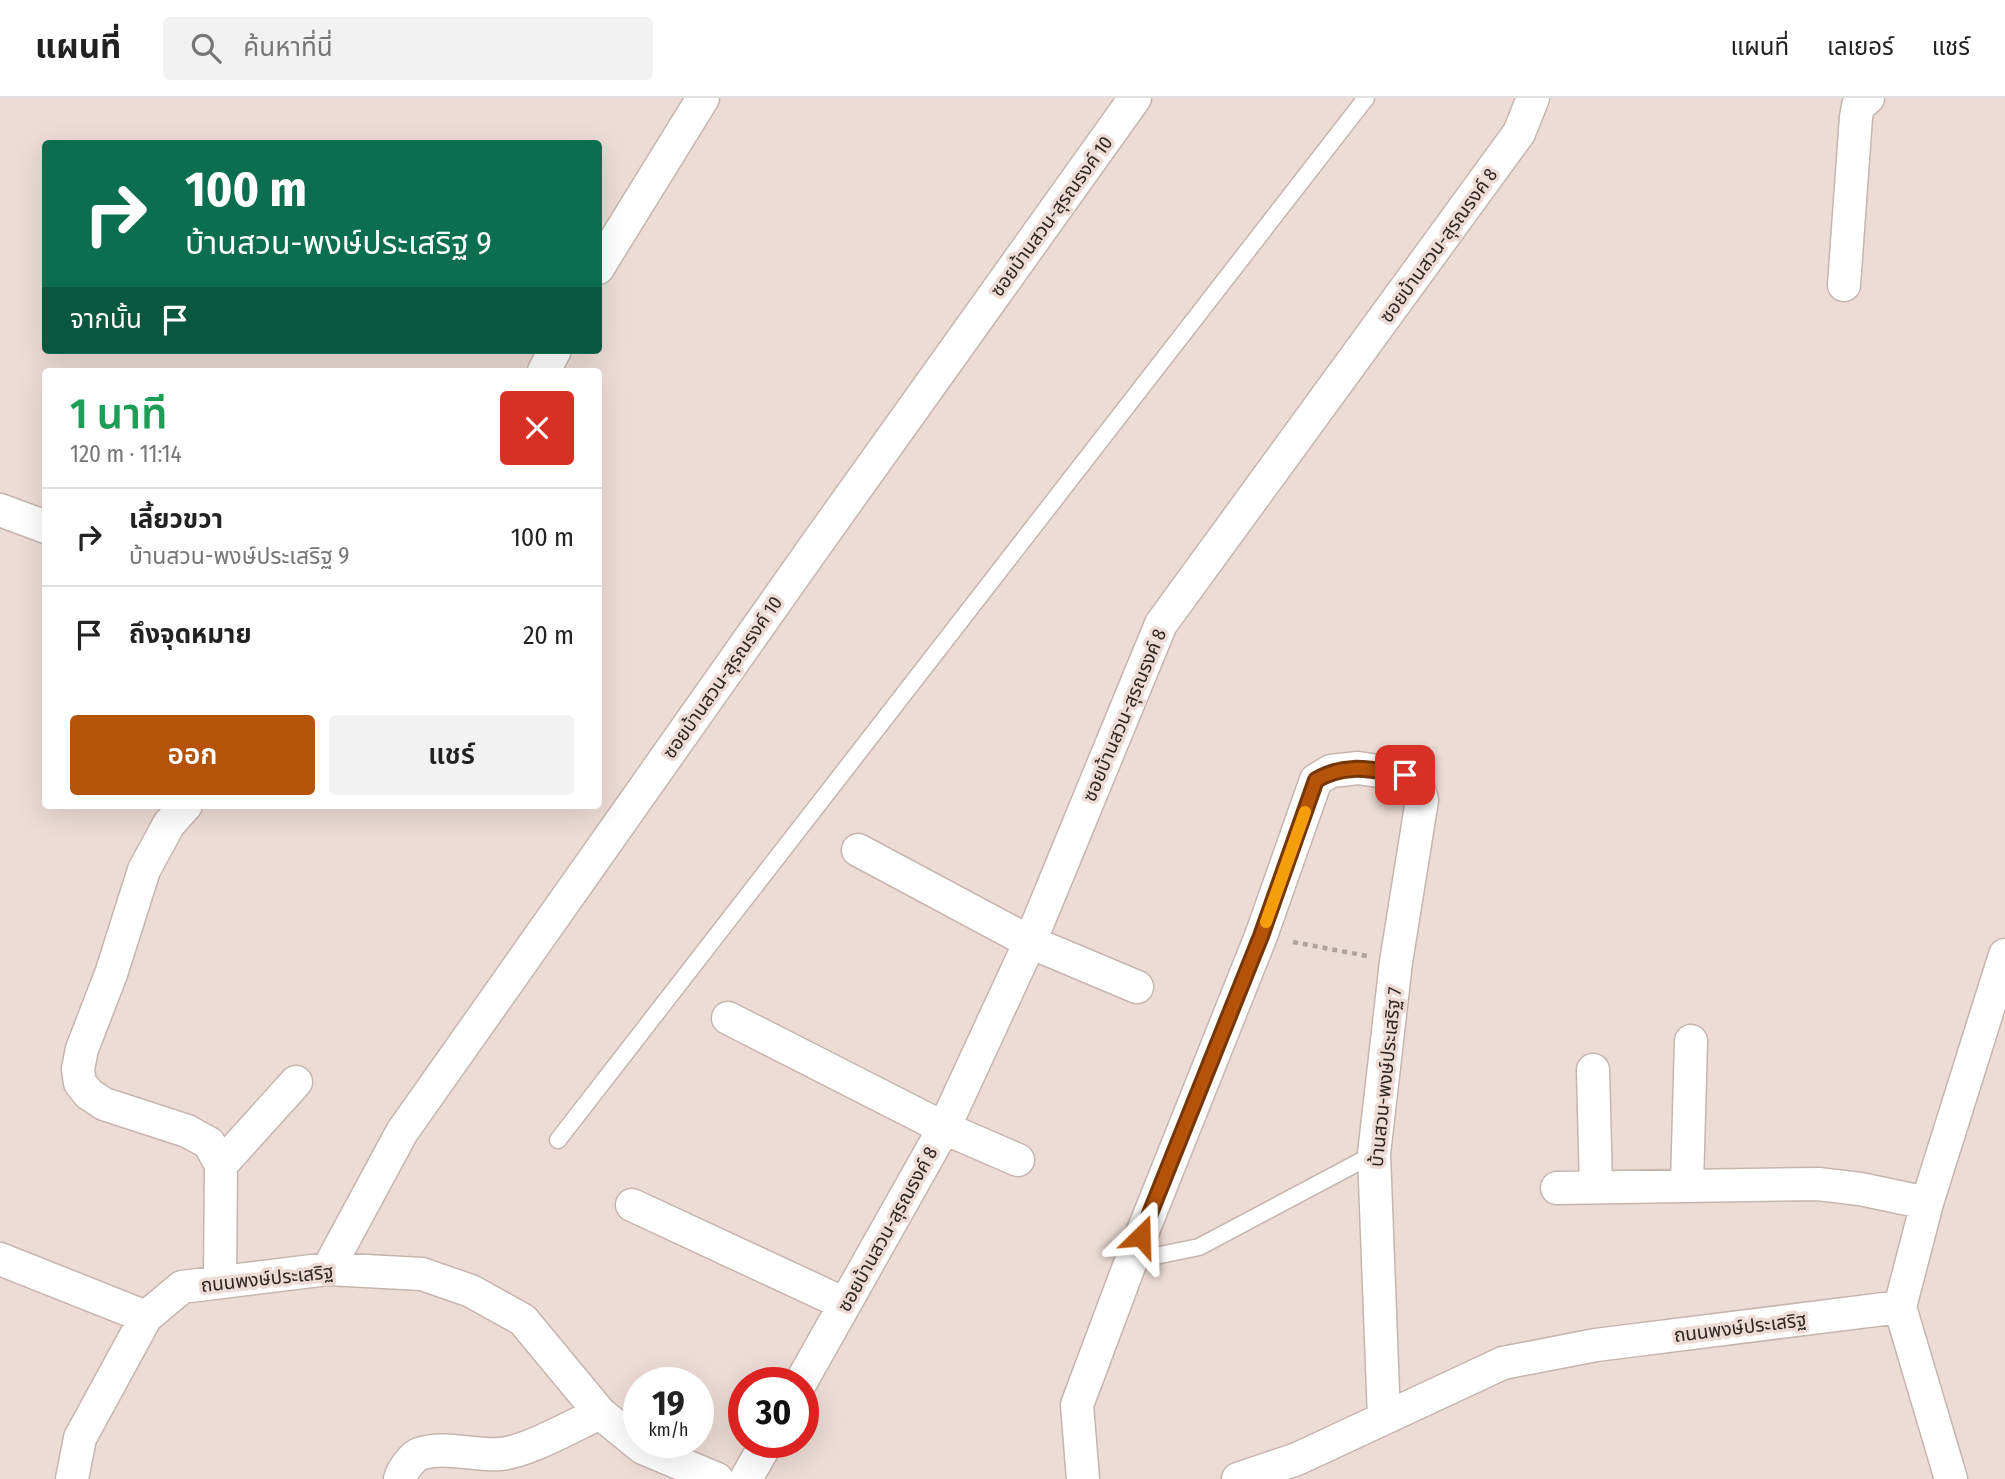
<!DOCTYPE html>
<html lang="th">
<head>
<meta charset="utf-8">
<style>
	:root { --surface:#fff; --page:#f2f2f2; --text:#222; --muted:#767676; --line:#e0e0e0; --accent:#b45309 }
	body { margin:0; font-family:"Fira Sans Condensed","Noto Sans Thai",sans-serif; background:var(--page); color:var(--text); height:100vh; display:flex; flex-direction:column; font-size:26px; white-space:nowrap }
	* { box-sizing:border-box; margin:0 }
	p { font-size:23px; color:var(--muted) }
	.icon { flex:none; width:38px; height:38px; fill:none; stroke:currentColor; stroke-width:2; stroke-linecap:round; stroke-linejoin:round }
	.map { position:relative; flex:1; overflow:hidden }
	.drawer { position:absolute; left:42px; top:270px; width:560px; height:441px; display:flex; flex-direction:column; background:var(--surface); border-radius:7px; box-shadow:0 7px 28px #0002 }
	.drawer>* { flex:none }
	.banner { position:absolute; left:42px; top:42px; width:560px; height:214px; border-radius:7px; box-shadow:0 7px 28px #0002; background:#0b6e4f; color:#fff; overflow:hidden }
	.speed { position:absolute; left:623px; top:1269px; display:flex; gap:14px; font-size:35px; font-weight:700; text-align:center }
	.speed>* { display:grid; place-content:center; width:91px; height:91px; border-radius:50%; background:var(--surface); box-shadow:0 7px 28px #0002; line-height:1 }
	.speed small { font-size:18px; font-weight:400 }
	.speed .limit { border:10px solid #d22; background:#fff; color:#111 }
	.pin { position:absolute; display:grid; place-items:center; width:60px; height:60px; color:#fff; margin:-30px; border-radius:14px; box-shadow:0 4px 10px #0006 }
	.me { position:absolute; width:77px; margin:-38px; rotate:22deg; stroke-linejoin:round; filter:drop-shadow(0 0 5px #0008) }
	.turn { display:flex; align-items:center; gap:24px; height:147px; padding:0 28px; font-size:32px }
	.turn .icon { width:91px; height:91px; stroke-width:2.5 }
	.turn b { display:block; font-size:49px; line-height:60px }
	.then { display:flex; align-items:center; height:66px; padding:0 28px; background:#0003; gap:14px; font-size:26px }
	.round { display:grid; place-items:center; flex:none; width:74px; height:74px; border-radius:7px; background:var(--page) }
	.overview { display:flex; align-items:center; justify-content:space-between; height:119px; padding:0 28px }
	h1 { font-size:42px; font-weight:600; line-height:52px; color:#1e9e55 }
	.button { display:flex; gap:14px; margin-top:auto; padding:14px 28px }
	.button a { flex:1; height:80px; border-radius:7px; background:var(--accent); color:#fff; font-size:28px; font-weight:600; line-height:80px; text-align:center }
	.button a+a { background:var(--page); color:var(--text) }
	ul { padding:0; list-style:none }
	li { display:flex; align-items:center; gap:21px; height:98px; padding:0 28px; border-top:2px solid var(--line) }
	li div { flex:1 }
	li b { display:block; font-size:26px }
	li em { font-style:normal }
	header { display:flex; align-items:center; gap:42px; box-sizing:border-box; height:98px; padding:0 35px; background:var(--surface); border-bottom:2px solid var(--line) }
	header strong { font-size:33px }
	nav { display:flex; gap:38px; margin-inline-start:auto; font-size:24px }
	.search { width:490px; height:63px; background:var(--page); display:flex; align-items:center; gap:18px; box-sizing:border-box; padding:0 24px; border-radius:7px; color:var(--muted); font-size:26px }
	.map>svg:first-child { display:block }
</style>
</head>
<body>
<header>
<strong>แผนที่</strong>
<div class="search"><svg class="icon" aria-label="search" viewBox="0 0 24 24"><circle cx="10" cy="10" r="6"/><path d="M15 15l6 6"/></svg>ค้นหาที่นี่</div>
<nav><a>แผนที่</a><a>เลเยอร์</a><a>แชร์</a></nav>
</header>
<div class="map">
<svg width="2005" height="1381" viewBox="0 0 2005 1381">
	<rect width="100%" height="100%" fill="#eddcd5"/>
	<g fill="none" stroke-linecap="round" stroke-linejoin="round">
		<g stroke="#c6b5ae" stroke-width="19">
			<path id="lane" d="M558 1042 1366 0
				M1131 1163 1199 1149 1374 1056"/>
		</g>
		<g stroke="#c6b5ae" stroke-width="35">
			<path id="street" d="M598 170 703 0
				M1844 187 1856 19 1858 8 1868 0
				M544 273 555 252
				M0 412 46 429
				M186 707 169 726 144 772 111 876 82 951 78 971 80 985 89 996 104 1006 187 1033 209 1045 221 1067 220 1184
				M858 752 1030 844 1137 889
				M728 920 944 1030 1018 1062
				M1593 972 1596 1089
				M221 1067 296 984
				M1687 1087 1691 943
				M1557 1090 1818 1086 1860 1091 1927 1105
				M632 1107 845 1206
				M0 1161 146 1219
				M328 1171 402 1034 820 441 1135 0
				M1900 1209 1927 1105 2005 857
				M1900 1209 1951 1381
				M801 1284 944 1030 1030 844 1161 526 1519 35 1533 0
				M72 1381 80 1340 146 1219 182 1189 328 1171 422 1176 471 1193 523 1222 600 1315 643 1350 717 1381
				M400 1381C402 1373 412 1359 419 1356 445 1347 473 1358 500 1356 527 1354 574 1327 600 1315
				M746 1381 767 1344
				M1083 1381 1077 1307 1131 1163 1261 838 1316 682 1331 673 1358 670 1405 677 1418 688 1422 702 1396 864 1374 1056 1384 1320
				M1238 1381 1297 1361 1503 1265 1596 1247 1900 1209"/>
		</g>
		<path stroke="#b0a39d" stroke-width="4.5" stroke-dasharray="5 5" stroke-linecap="butt" d="M1293 844 1367 858"/>
		<use href="#lane" stroke="#fff" stroke-width="16"/>
		<use href="#street" stroke="#fff" stroke-width="32"/>
	</g>
	<g fill="none" stroke-linecap="round" stroke-linejoin="round">
		<g stroke="#753606" stroke-width="18">
			<path id="route" d="M1141 1138 1261 838 1316 682C1347 664 1372 672 1405 677"/>
		</g>
		<use href="#route" stroke="#b45309" stroke-width="12"/>
		<path stroke="#f59e0b" stroke-width="12" d="M1266 824 1305 714"/>
	</g>
	<g text-anchor="middle" stroke-width="7" stroke-linejoin="round" paint-order="stroke">
		<g font-size="19" fill="#2c2623" stroke="#eddcd5">
			<text transform="translate(1051 118) rotate(-54)" y="7">ซอยบ้านสวน-สุรณรงค์ 10</text>
			<text transform="translate(1438 147) rotate(-54)" y="7">ซอยบ้านสวน-สุรณรงค์ 8</text>
			<text transform="translate(722 579) rotate(-55)" y="7">ซอยบ้านสวน-สุรณรงค์ 10</text>
			<text transform="translate(1124 617) rotate(-67)" y="7">ซอยบ้านสวน-สุรณรงค์ 8</text>
			<text transform="translate(1385 979) rotate(-84)" y="7">บ้านสวน-พงษ์ประเสริฐ 7</text>
			<text transform="translate(887 1131) rotate(-61)" y="7">ซอยบ้านสวน-สุรณรงค์ 8</text>
			<text transform="translate(267 1180) rotate(-6)" y="7">ถนนพงษ์ประเสริฐ</text>
			<text transform="translate(1740 1229) rotate(-7)" y="7">ถนนพงษ์ประเสริฐ</text>
		</g>
	</g>
</svg>
<div class="speed"><div>19<small>km/h</small></div><div class="limit">30</div></div>
<div class="pin" style="left:1405px;top:677px;background:#d93025"><svg class="icon" aria-label="arrive" viewBox="0 0 24 24"><path d="M6 21V4h12l-3 4 3 4H6"/></svg></div>
<svg class="me" style="left:1141px;top:1138px" viewBox="-20 -20 40 40"><path d="M0-17L14 15 0 8-14 15z" fill="#b45309" stroke="#fff" stroke-width="4"/></svg>
<div class="banner">
<div class="turn"><svg class="icon" aria-label="right" viewBox="0 0 24 24"><path d="M7 20v-9h11M14 6l5 5-5 5"/></svg><div><b>100 m</b>บ้านสวน-พงษ์ประเสริฐ 9</div></div>
<div class="then">จากนั้น<svg class="icon" aria-label="arrive" viewBox="0 0 24 24"><path d="M6 21V4h12l-3 4 3 4H6"/></svg></div>
</div>
<section class="drawer">
<div class="overview"><div><h1>1 นาที</h1><p>120 m · 11:14</p></div><a class="round" style="background:#d93025;color:#fff"><svg class="icon" aria-label="close" viewBox="0 0 24 24"><path d="M6 6l12 12M18 6L6 18"/></svg></a></div>
<ul>
<li><svg class="icon" aria-label="right" viewBox="0 0 24 24"><path d="M7 20v-9h11M14 6l5 5-5 5"/></svg><div><b>เลี้ยวขวา</b><p>บ้านสวน-พงษ์ประเสริฐ 9</p></div><em>100 m</em></li>
<li><svg class="icon" aria-label="arrive" viewBox="0 0 24 24"><path d="M6 21V4h12l-3 4 3 4H6"/></svg><div><b>ถึงจุดหมาย</b></div><em>20 m</em></li>
</ul>
<div class="button"><a>ออก</a><a>แชร์</a></div>
</section>
</div>
</body>
</html>
